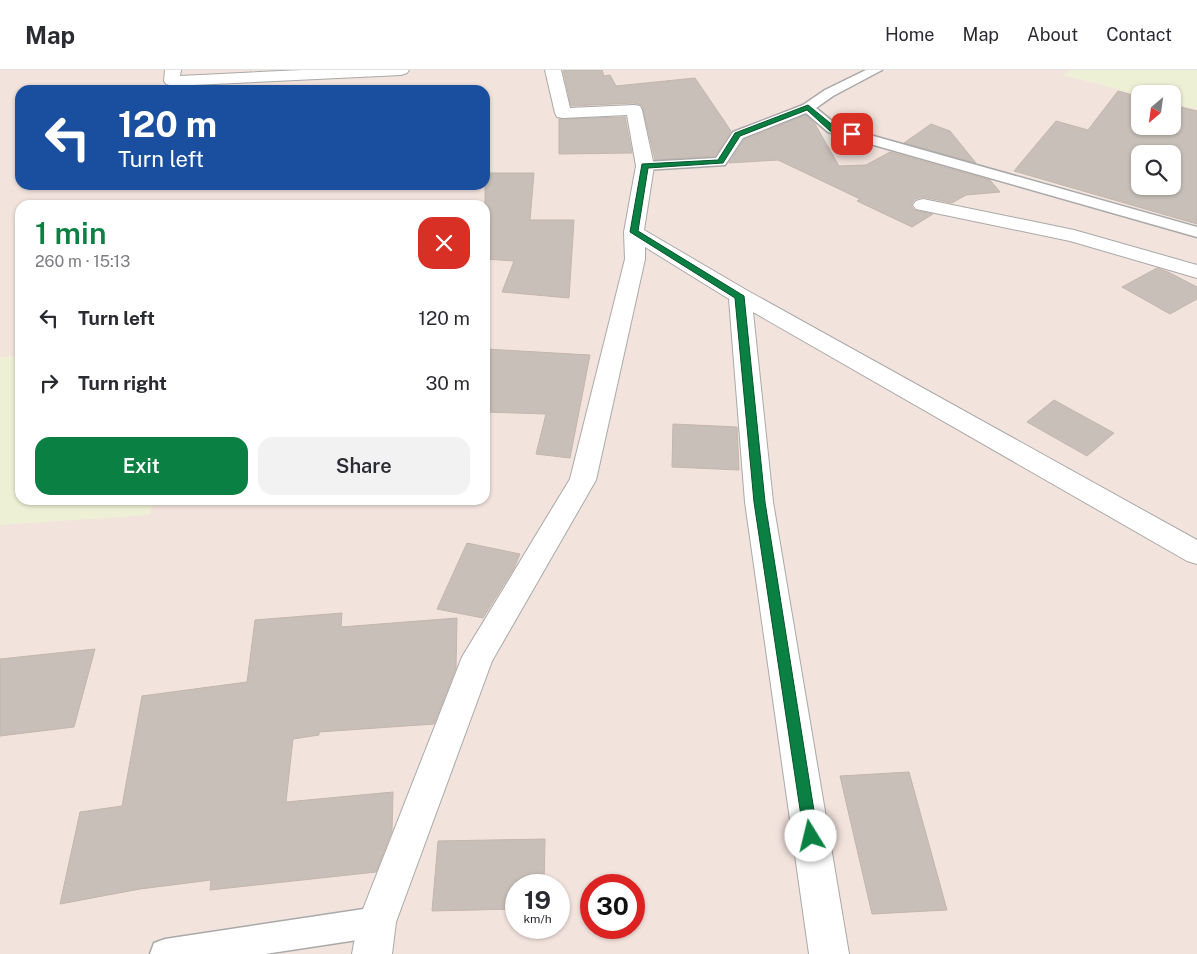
<!DOCTYPE html>
<html lang="en">
<head>
<meta charset="utf-8">
<style>
	:root { --surface:#fff; --page:#f2f2f3; --text:#2b2b33; --muted:#7c7c81; --line:#e1e1e2; --accent:#0b8043 }
	body { margin:0; font-family:"Public Sans",sans-serif; background:var(--page); color:var(--text); height:100vh; display:flex; flex-direction:column; font-size:19px; white-space:nowrap }
	* { box-sizing:border-box; margin:0 }
	p { font-size:16px; color:var(--muted) }
	.icon { flex:none; width:28px; height:28px; fill:none; stroke:currentColor; stroke-width:2; stroke-linecap:round; stroke-linejoin:round }
	.map { position:relative; flex:1; overflow:hidden }
	.sheet { position:absolute; left:15px; top:130px; width:475px; height:305px; display:flex; flex-direction:column; background:var(--surface); border-radius:15px; box-shadow:0 1px 4px #0004 }
	.sheet>* { flex:none }
	.hud { position:absolute; left:15px; top:15px; width:475px; height:105px; border-radius:15px; box-shadow:0 1px 4px #0004; background:#1a4fa0; color:#fff; overflow:hidden }
	.needle { width:32px; rotate:209deg }
	.tools { position:absolute; left:1131px; top:15px; display:grid; gap:10px }
	.tools a { display:grid; place-items:center; width:50px; height:50px; border-radius:10px; background:var(--surface); box-shadow:0 1px 4px #0004; font-size:25px }
	.speed { position:absolute; left:505px; top:804px; display:flex; gap:10px; font-size:25px; font-weight:700; text-align:center }
	.speed>* { display:grid; place-content:center; width:65px; height:65px; border-radius:50%; background:var(--surface); box-shadow:0 1px 4px #0004; line-height:1 }
	.speed small { font-size:12px; font-weight:400 }
	.speed .limit { border:8px solid #d22; background:#fff; color:#111 }
	.pin { position:absolute; display:grid; place-items:center; width:42px; height:42px; color:#fff; margin:-21px; border-radius:10px; box-shadow:0 2px 8px #0006 }
	.me { position:absolute; width:55px; margin:-28px; rotate:351deg; stroke-linejoin:round; filter:drop-shadow(0 0 4px #0008) }
	.turn { display:flex; align-items:center; gap:18px; height:105px; padding:0 20px; font-size:22px }
	.turn .icon { width:65px; height:65px; stroke-width:2.5 }
	.turn b { display:block; font-size:35px; line-height:42px }
	.round { display:grid; place-items:center; flex:none; width:52px; height:52px; border-radius:15px; background:var(--page) }
	.summary { display:flex; align-items:center; justify-content:space-between; height:85px; padding:0 20px }
	h1 { font-size:30px; font-weight:600; line-height:38px; color:var(--accent) }
	.action { display:flex; gap:10px; margin-top:auto; padding:10px 20px }
	.action a { flex:1; height:58px; border-radius:15px; background:var(--accent); color:#fff; font-size:20px; font-weight:600; line-height:58px; text-align:center }
	.action a+a { background:var(--page); color:var(--text) }
	ul { padding:0; list-style:none }
	li { display:flex; align-items:center; gap:15px; height:65px; padding:0 20px }
	li div { flex:1 }
	li b { display:block; font-size:19px }
	li em { font-style:normal }
	header { display:flex; align-items:center; gap:30px; box-sizing:border-box; height:70px; padding:0 25px; background:var(--surface); border-bottom:1px solid var(--line) }
	header strong { font-size:24px }
	nav { display:flex; gap:28px; margin-inline-start:auto; font-size:18px }
	.map>svg:first-child { display:block }
</style>
</head>
<body>
<header>
<strong>Map</strong>
<nav><a>Home</a><a>Map</a><a>About</a><a>Contact</a></nav>
</header>
<div class="map">
<svg width="1197" height="884" viewBox="0 0 1197 884">
	<rect width="100%" height="100%" fill="#f2efe9"/>
	<path fill="#f3e3dd" fill-rule="evenodd" d="M0 0H1197V884H0ZM20 20H485V115H20ZM1140 24H1172V56H1140ZM1140 84H1172V116H1140ZM20 135H485V430H20ZM516 815H559V858H516ZM591 815H634V858H591Z"/>
	<path fill="#eef0d5" d="M1071 0H1197V39L1173 33 1172 24 1140 25 1063 5Z
		M20 286V430H155L149 445 0 455V287Z"/>
	<path fill="#c7bfb8" stroke="#c4b6ab" fill-rule="evenodd" d="M563 0H602L604 6 610 5 616 16 695 8 731 61 715 86 655 90 642 35 634 33 571 36Z
		M1118 21 1140 27V56H1172V35L1197 41V154L1014 101 1056 51 1088 60ZM1140 84H1172V116H1140Z
		M806 45 815 54 839 96 866 95 890 82 990 110 1000 122 966 125 952 133 923 127 915 129 911 135 914 140 933 144 912 157 857 131 860 129 778 90 729 93 744 70Z
		M625 47 632 83 559 84V49Z
		M931 54 950 61 976 93 904 73Z
		M485 103H534L530 150H574L569 228 502 222 514 191 485 189Z
		M1157 198 1168 202 1197 217V229L1170 244 1122 217Z
		M485 279 590 285 570 388 536 384 546 344 485 342Z
		M1054 330 1114 363 1087 386 1027 352Z
		M673 354 737 357 739 400 672 397Z
		M467 473 520 484 514 498 483 548 437 539Z
		M342 543 341 557 457 548 456 598 434 654 319 662V665L293 669 286 732 393 722 392 761 376 802 210 820 211 810 140 819 60 834 80 742 122 736 142 626 247 612 255 550Z
		M95 579 74 657 0 666V589Z
		M909 702 947 840 872 844 840 706Z
		M545 769 544 815H516V839L432 841 438 771Z"/>
	<g fill="none" stroke-linecap="round" stroke-linejoin="round">
		<g stroke="#a9a9a9" stroke-width="3">
			<path id="service" d="M866 0H882L833 26 816 38 838 56 1197 157V167L828 62 806 43 743 68 725 95 645 100 640 99 638 96 640 93 645 92 716 88 733 62 803 35 825 20Z
				M377 837 388 841 392 852 388 863 377 867 265 884H150L154 873 165 869Z"/>
		</g>
		<g stroke="#a9a9a9" stroke-width="2">
			<path id="minor" d="M165 0H181L180 6 302 0H409L407 3 401 5 172 16 166 14 164 11Z
				M545 0H561L570 38 634 35 640 36 642 40 654 96 644 160 748 221 1197 470V494L1187 491 753 242 773 432 849 884H809L745 432 729 229 645 177V189L596 410 492 591 396 852 392 884H352L358 852 462 587 570 409 625 189 624 162 636 96 627 45 563 48 557 47 555 43Z
				M923 129 1074 160 1197 195V208L1070 171 916 139 913 135 916 131Z"/>
		</g>
		<use href="#service" fill="#fff" fill-rule="evenodd"/>
		<use href="#minor" fill="#fff" fill-rule="evenodd"/>
	</g>
	<path fill="#0b8043" stroke="#07532c" d="M808 35 835 57 855 64 852 67 830 61 807 40 740 66 723 93 648 98 638 161 744 226 765 432 818 766 816 771 811 773 806 771 804 766 754 432 735 228 630 162 642 94 718 90 735 63Z"/>
</svg>
<div class="tools">
<a><svg class="needle" viewBox="-14 -14 28 28"><path d="M0-13l5 13h-10z" fill="#e53935"/><path d="M0 13l5-13h-10z" fill="#7c7c81"/></svg></a>
<a><svg class="icon" aria-label="search" viewBox="0 0 24 24"><circle cx="10" cy="10" r="6"/><path d="M15 15l6 6"/></svg></a>
</div>
<div class="speed"><div>19<small>km/h</small></div><div class="limit">30</div></div>
<div class="pin" style="left:852px;top:64px;background:#d93025"><svg class="icon" aria-label="arrive" viewBox="0 0 24 24"><path d="M6 21V4h12l-3 4 3 4H6"/></svg></div>
<svg class="me" style="left:811px;top:766px" viewBox="-20 -20 40 40"><circle r="19" fill="#fff"/><path d="M0-13L10 11 0 6-10 11z" fill="#0b8043"/></svg>
<div class="hud">
<div class="turn"><svg class="icon" aria-label="left" viewBox="0 0 24 24"><path d="M17 20v-9H6M10 6l-5 5 5 5"/></svg><div><b>120 m</b>Turn left</div></div>
</div>
<section class="sheet">
<div class="summary"><div><h1>1 min</h1><p>260 m · 15:13</p></div><a class="round" style="background:#d93025;color:#fff"><svg class="icon" aria-label="close" viewBox="0 0 24 24"><path d="M6 6l12 12M18 6L6 18"/></svg></a></div>
<ul>
<li><svg class="icon" aria-label="left" viewBox="0 0 24 24"><path d="M17 20v-9H6M10 6l-5 5 5 5"/></svg><div><b>Turn left</b></div><em>120 m</em></li>
<li><svg class="icon" aria-label="right" viewBox="0 0 24 24"><path d="M7 20v-9h11M14 6l5 5-5 5"/></svg><div><b>Turn right</b></div><em>30 m</em></li>
</ul>
<div class="action"><a>Exit</a><a>Share</a></div>
</section>
</div>
</body>
</html>
